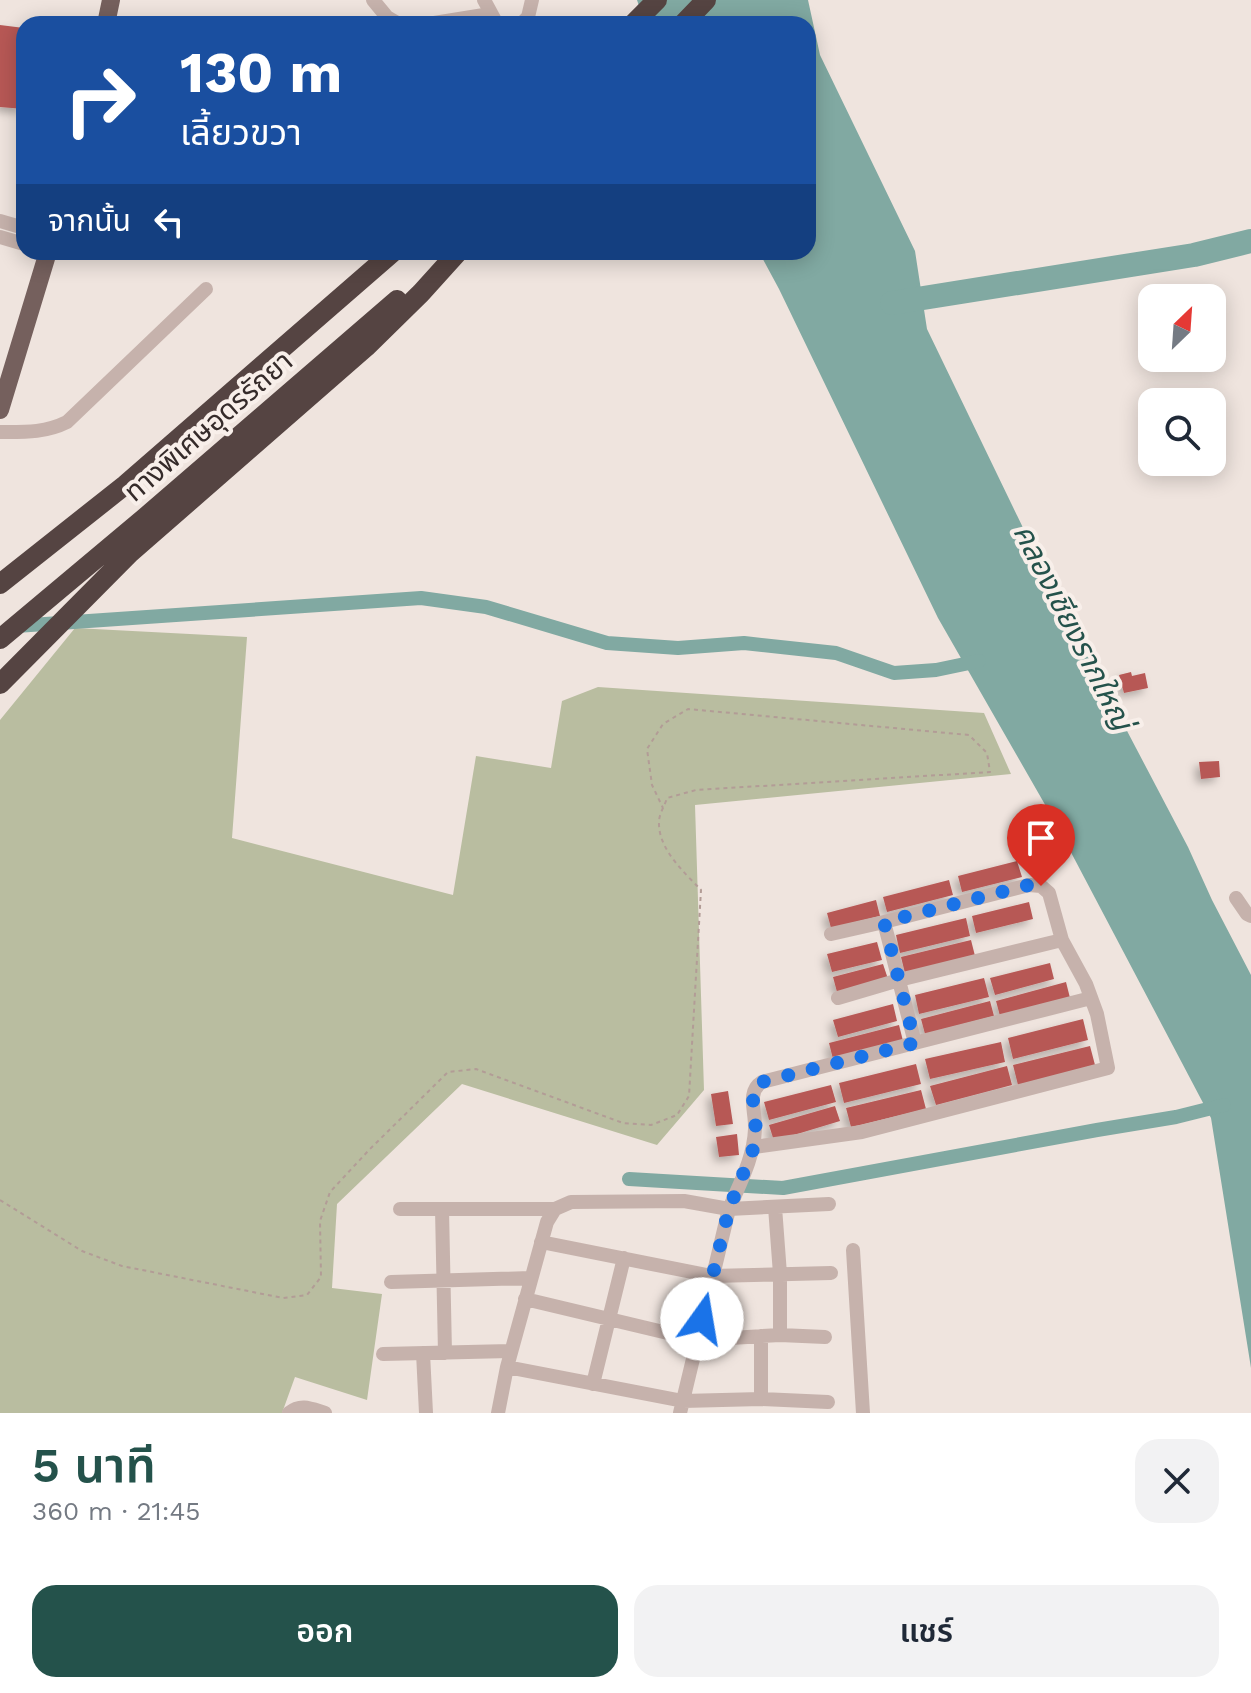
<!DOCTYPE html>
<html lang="th">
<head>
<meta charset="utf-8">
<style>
	:root { --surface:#fff; --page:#f2f2f3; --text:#1f2937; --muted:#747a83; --accent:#24524b }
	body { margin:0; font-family:"Work Sans","Noto Sans Thai",sans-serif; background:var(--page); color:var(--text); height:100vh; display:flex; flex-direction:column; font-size:30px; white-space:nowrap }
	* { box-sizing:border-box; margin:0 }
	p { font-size:26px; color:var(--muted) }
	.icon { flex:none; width:44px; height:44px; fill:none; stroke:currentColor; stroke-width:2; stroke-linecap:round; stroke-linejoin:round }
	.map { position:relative; height:1413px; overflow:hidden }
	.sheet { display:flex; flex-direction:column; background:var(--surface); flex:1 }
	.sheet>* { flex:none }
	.hud { position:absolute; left:16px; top:16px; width:800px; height:244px; border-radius:24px; box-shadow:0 4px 20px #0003; background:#1a4fa0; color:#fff; overflow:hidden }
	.needle { width:52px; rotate:25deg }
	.tools { position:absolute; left:1138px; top:284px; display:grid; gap:16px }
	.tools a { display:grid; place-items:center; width:88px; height:88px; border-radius:16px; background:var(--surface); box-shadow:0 4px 20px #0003; font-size:40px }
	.pin { position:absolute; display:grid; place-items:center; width:68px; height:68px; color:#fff; margin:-82px -34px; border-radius:50% 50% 50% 0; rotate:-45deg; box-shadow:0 0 8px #0007 }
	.pin .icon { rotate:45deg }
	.me { position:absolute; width:88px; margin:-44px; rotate:13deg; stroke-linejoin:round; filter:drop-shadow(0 0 6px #0008) }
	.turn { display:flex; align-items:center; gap:28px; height:168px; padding:0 32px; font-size:36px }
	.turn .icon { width:104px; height:104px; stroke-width:2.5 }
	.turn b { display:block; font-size:56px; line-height:68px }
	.then { display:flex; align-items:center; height:76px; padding:0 32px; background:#0003; gap:16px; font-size:30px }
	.round { display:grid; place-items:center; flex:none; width:84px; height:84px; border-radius:24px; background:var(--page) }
	.head { display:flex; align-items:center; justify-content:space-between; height:136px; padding:0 32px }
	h1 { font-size:48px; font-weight:600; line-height:60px; color:var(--accent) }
	.action { display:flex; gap:16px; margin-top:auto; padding:16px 32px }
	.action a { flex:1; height:92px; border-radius:24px; background:var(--accent); color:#fff; font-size:32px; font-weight:600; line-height:92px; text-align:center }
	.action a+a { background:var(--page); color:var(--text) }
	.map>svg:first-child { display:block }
</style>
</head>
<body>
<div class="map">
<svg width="1251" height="1413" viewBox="0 0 1251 1413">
	<defs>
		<filter id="shadow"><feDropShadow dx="-4.5" dy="4.5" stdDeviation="4" flood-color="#0004"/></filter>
	</defs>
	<rect width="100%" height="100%" fill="#efe4de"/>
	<path fill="#b9bda0" d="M75 628 247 637 232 838 453 895 476 756 551 768 562 701 598 687 984 713 1011 774 695 805 704 1090 657 1145 462 1084 337 1204 332 1288 382 1294 367 1400 295 1377 282 1413H0V720Z"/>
	<path fill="#81a9a2" d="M637 0H808L820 55 915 251 927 329 1053 590 1188 847 1212 900 1251 975V1368L1211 1118 1055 822 938 618 779 289 759 252H808V24H645Z"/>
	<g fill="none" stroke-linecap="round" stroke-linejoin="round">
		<path stroke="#81a9a2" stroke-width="14" d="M16 626 421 598 486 607 607 643 678 648 744 643 836 653 894 673 936 670 979 661
			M629 1179 783 1188 1097 1130 1176 1117 1224 1105"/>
		<path stroke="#81a9a2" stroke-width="24" d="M892 303 1194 255 1251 241"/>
	</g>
	<path fill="#b75855" filter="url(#shadow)" d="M0 25 24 28V109L0 107Z
		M1131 672 1132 676 1145 673 1148 688 1124 693 1119 675Z
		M1219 761 1220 777 1201 779 1199 762Z
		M1017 861 1022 877 962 892 958 876Z
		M949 880 953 895 887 912 883 897Z
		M876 900 880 916 831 928 827 913Z
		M1029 902 1033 919 976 933 972 916Z
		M966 918 970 936 900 953 896 935Z
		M971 940 975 956 905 973 901 957Z
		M877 942 882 960 832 972 827 954Z
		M1050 963 1054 979 995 995 990 978Z
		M883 964 888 979 837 992 833 977Z
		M984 978 989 997 919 1014 915 995Z
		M1066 982 1070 998 1000 1016 996 1001Z
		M990 1001 994 1016 925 1034 921 1019Z
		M893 1004 897 1021 838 1037 833 1020Z
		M1083 1019 1088 1040 1013 1059 1008 1038Z
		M899 1025 903 1041 833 1059 829 1043Z
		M1001 1042 1005 1062 930 1079 925 1059Z
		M1090 1046 1095 1065 1018 1085 1013 1065Z
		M916 1064 921 1084 844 1103 839 1083Z
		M1007 1066 1012 1085 936 1105 930 1086Z
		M831 1085 836 1102 769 1120 764 1102Z
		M921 1090 926 1109 851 1127 846 1108Z
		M728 1091 733 1124 716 1126 711 1094Z
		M835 1106 840 1121 774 1141 769 1125Z
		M737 1134 739 1155 719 1157 716 1137Z"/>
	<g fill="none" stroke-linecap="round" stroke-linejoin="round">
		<path stroke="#b29c96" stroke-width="2" stroke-dasharray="4 4" stroke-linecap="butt" d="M0 1200 82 1251 122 1266 283 1298 307 1295 321 1277 320 1221 330 1192 369 1150 448 1072 476 1069 623 1123 651 1125 677 1115 689 1096 701 890C684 872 658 849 659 822 659 814 665 805 667 798L696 790 990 772 987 753 969 735 688 709 663 724 647 749 652 785 663 808"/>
		<path stroke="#c6b2ac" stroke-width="14" d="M373 0 387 17 399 24
			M484 0 497 24
			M428 24 490 14
			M521 24 528 17 532 0
			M0 221 24 228
			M0 237 24 244
			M0 432C24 432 45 433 67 422L206 289
			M1236 898 1247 914 1251 916
			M884 922 915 1043
			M838 998 899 980 1062 940
			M754 1147 862 1132 1108 1068 1097 1014 1086 984 1062 940 1049 893 1041 886 1029 885 884 922 831 934
			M775 1207 780 1274V1335
			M400 1209H555
			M442 1209 445 1353
			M541 1242 712 1276 831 1273
			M853 1250 863 1413
			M391 1282 530 1278
			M525 1299 697 1340 780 1335 825 1337
			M423 1353 426 1413
			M383 1354 511 1351
			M507 1367 683 1401 761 1399 828 1402
			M593 1384 624 1258
			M761 1399V1336
			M289 1413C301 1403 312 1409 325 1413
			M498 1413 507 1367 547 1222 555 1209 571 1202 684 1201 729 1209C740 1183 754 1157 755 1129 756 1112 746 1092 762 1082L1091 998
			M680 1413 729 1209 829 1204"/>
		<path stroke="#75605d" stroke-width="18" d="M106 24 111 0
			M0 410 48 252"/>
		<path stroke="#554442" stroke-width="20" d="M633 24 657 0
			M683 24 706 0
			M0 584 125 485 393 252
			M0 639 148 515 397 300
			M0 684 130 553 366 347 421 293 458 252"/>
	</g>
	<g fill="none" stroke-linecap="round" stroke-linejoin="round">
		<path stroke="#1a73e8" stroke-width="14" stroke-dasharray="0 25.2" d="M702 1319 729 1209 754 1147 756 1119 752 1094 755 1086 762 1082 915 1043 884 922 1029 885 1041 886"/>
	</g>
	<g text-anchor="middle" stroke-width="8" stroke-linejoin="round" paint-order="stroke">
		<g font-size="28" fill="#352b2a" stroke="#f8efea">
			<text transform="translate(208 426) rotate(-41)" y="10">ทางพิเศษอุดรรัถยา</text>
		</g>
		<g font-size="30" font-style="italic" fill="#24524b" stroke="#f8efea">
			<text transform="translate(1073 627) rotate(63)" y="10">คลองเชียงรากใหญ่</text>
		</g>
	</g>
</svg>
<div class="tools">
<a><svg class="needle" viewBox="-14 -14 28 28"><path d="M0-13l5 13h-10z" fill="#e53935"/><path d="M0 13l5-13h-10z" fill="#747a83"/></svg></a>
<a><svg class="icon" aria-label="search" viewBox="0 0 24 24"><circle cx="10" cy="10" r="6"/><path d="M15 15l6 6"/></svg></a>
</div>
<div class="pin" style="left:1041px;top:886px;background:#d93025"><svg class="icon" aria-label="arrive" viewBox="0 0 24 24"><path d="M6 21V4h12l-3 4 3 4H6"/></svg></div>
<svg class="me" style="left:702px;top:1319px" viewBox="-20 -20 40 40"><circle r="19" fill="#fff"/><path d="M0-13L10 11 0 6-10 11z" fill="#1a73e8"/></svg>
<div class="hud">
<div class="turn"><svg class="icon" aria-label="right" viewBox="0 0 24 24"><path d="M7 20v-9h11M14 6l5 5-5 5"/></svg><div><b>130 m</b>เลี้ยวขวา</div></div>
<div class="then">จากนั้น<svg class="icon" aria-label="left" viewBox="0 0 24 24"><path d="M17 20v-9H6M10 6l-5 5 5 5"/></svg></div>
</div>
</div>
<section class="sheet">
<div class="head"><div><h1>5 นาที</h1><p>360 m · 21:45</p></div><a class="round"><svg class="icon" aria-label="close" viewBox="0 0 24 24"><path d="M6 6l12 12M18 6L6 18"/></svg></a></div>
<div class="action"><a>ออก</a><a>แชร์</a></div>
</section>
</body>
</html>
